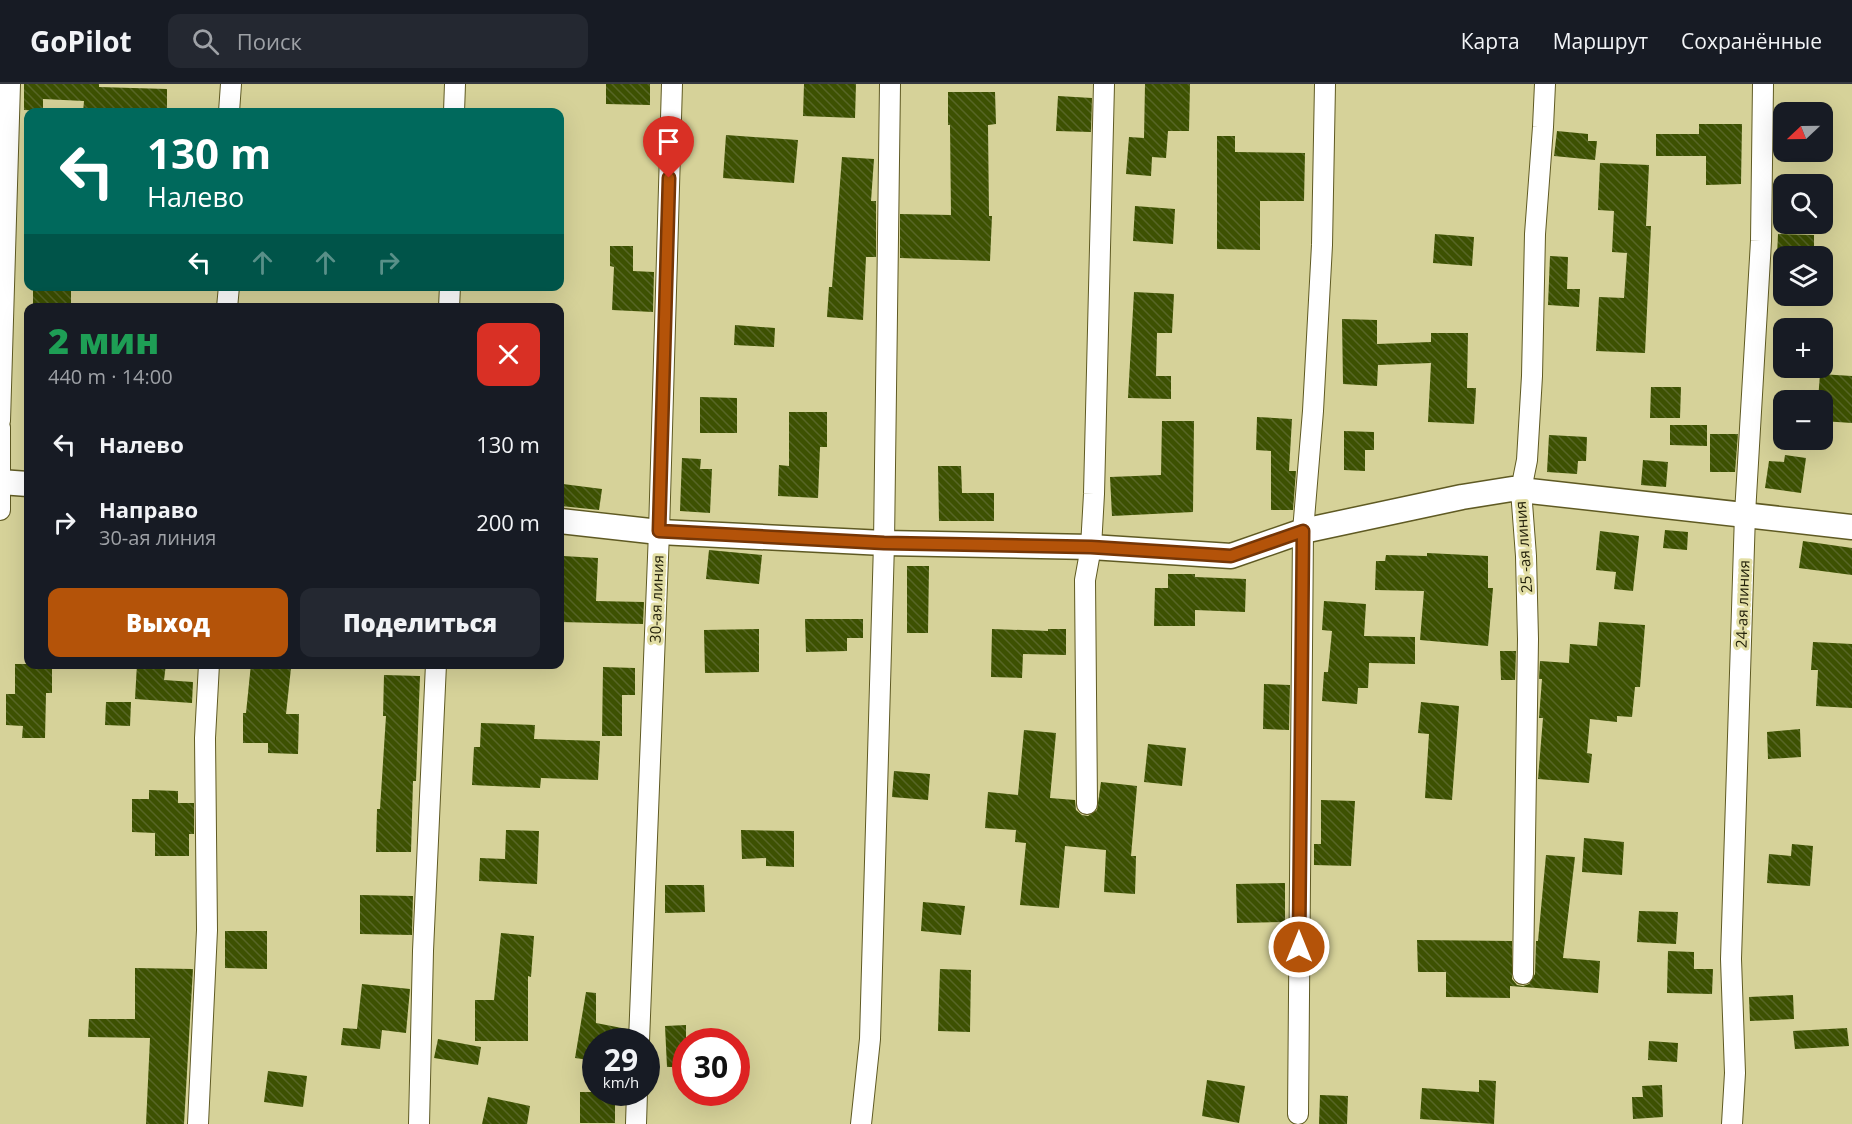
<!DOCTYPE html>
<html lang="ru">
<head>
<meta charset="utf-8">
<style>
	:root { --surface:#171b24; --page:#242831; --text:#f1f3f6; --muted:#9ea1a6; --line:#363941; --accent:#b45309 }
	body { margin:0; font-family:"Open Sans",sans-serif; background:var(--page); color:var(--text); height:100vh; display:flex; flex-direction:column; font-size:22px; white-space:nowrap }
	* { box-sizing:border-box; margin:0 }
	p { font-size:20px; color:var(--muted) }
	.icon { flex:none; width:33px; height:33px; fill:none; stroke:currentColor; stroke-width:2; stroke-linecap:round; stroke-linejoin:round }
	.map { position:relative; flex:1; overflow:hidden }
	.details { position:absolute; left:24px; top:219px; width:540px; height:366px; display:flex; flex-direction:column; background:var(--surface); border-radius:12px; box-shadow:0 6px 24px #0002 }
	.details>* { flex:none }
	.hud { position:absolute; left:24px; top:24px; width:540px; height:183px; border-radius:12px; box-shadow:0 6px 24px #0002; background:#00695c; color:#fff; overflow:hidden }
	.needle { width:39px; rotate:248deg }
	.buttons { position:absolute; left:1773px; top:18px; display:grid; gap:12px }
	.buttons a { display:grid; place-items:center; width:60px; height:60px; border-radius:12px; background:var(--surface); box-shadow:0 6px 24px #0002; font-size:30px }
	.speed { position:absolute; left:582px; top:944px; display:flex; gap:12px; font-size:30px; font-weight:700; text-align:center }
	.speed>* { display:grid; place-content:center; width:78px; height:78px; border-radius:50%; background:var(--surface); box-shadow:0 6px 24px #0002; line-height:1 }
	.speed small { font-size:15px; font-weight:400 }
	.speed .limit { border:9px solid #d22; background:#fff; color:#111 }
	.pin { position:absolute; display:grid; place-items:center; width:51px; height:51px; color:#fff; margin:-62px -26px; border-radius:50% 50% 50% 0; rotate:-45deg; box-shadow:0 0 6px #0007 }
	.pin .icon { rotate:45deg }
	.me { position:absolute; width:66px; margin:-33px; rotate:0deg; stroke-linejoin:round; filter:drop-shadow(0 0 4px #0008) }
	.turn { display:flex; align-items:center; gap:21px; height:126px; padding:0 24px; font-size:27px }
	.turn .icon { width:78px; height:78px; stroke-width:2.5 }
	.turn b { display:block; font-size:42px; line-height:51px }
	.lanes { display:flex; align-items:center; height:57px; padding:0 24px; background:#0003; justify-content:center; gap:30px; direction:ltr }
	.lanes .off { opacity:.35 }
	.round { display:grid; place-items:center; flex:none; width:63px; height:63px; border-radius:12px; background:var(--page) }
	.overview { display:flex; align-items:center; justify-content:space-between; height:102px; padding:0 24px }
	h1 { font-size:36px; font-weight:800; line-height:45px; color:#1e9e55 }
	.primary-button { display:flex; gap:12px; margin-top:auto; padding:12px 24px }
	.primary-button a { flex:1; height:69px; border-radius:12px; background:var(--accent); color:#fff; font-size:24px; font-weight:800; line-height:69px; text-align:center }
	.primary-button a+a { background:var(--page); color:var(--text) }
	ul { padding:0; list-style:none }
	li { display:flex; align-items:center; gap:18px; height:78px; padding:0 24px }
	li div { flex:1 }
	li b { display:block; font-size:22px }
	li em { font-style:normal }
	header { display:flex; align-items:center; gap:36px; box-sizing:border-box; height:84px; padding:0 30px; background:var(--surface); border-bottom:2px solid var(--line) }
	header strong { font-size:28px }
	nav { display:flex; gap:33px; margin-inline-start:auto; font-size:21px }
	.search { width:420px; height:54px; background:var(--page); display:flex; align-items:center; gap:15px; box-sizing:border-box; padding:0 21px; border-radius:12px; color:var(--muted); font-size:22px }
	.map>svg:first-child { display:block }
</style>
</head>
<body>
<header>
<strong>GoPilot</strong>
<div class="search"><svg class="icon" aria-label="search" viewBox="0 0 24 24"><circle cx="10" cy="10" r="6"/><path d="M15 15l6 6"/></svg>Поиск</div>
<nav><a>Карта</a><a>Маршрут</a><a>Сохранённые</a></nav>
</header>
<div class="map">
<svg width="1852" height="1040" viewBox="0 0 1852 1040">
	<defs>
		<pattern id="building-back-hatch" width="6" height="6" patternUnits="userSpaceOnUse" patternTransform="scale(1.5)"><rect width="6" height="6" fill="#3d5102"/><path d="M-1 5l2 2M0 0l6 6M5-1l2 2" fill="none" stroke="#576626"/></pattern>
	</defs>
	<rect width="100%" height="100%" fill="#d6d299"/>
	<path fill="url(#building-back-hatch)" d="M24 0H99V3L167 5V28H83L84 17 43 15V27L24 26Z
		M606 0H650V21L606 20Z
		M804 0H856L855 34 803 32Z
		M1145 0H1190L1189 47H1168L1166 74 1152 73 1151 92 1126 90 1129 53 1144 54Z
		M948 8H995L996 40 988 41 989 132H992L990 177 900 174V130L951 131 950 41H948Z
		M1058 12 1092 14 1091 48 1056 47Z
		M1699 40H1742L1741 100 1706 101V72H1656V50H1699Z
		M1557 47 1588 50V57H1597L1595 76 1554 72Z
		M726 51 798 56 794 99 723 94Z
		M1217 52H1235V68L1305 69 1304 117H1260V166L1217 165Z
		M842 73 874 75 871 117H876V173H866L863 236 827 233 829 203H832Z
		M1600 79 1649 81 1646 142H1651L1645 269 1596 267 1599 213 1624 214 1627 169 1612 168 1614 127 1598 126Z
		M1135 122 1175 125 1173 160 1133 157Z
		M1435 150 1474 153 1472 182 1433 179Z
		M1778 150 1814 151V172H1777Z
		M610 162H633V187L654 188 653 228 612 226 614 183 610 182Z
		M1550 172 1568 173 1567 205H1580L1579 223 1548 221Z
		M33 202H71V224H33Z
		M1134 208 1174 210 1172 249H1157L1156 292H1171V315L1128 314Z
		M1342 235 1377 236V260L1431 258V249H1468L1467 304H1476L1474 340 1428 338 1431 279 1378 281 1377 302 1343 300Z
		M735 241 775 244 774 263 734 261Z
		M1820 290 1852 292V339L1822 337V316H1818Z
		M1651 303H1681L1680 334H1650Z
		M700 313 737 314V349H700Z
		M789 328H827V363H820L818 414 778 412 779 381 789 382Z
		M1257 333 1292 335 1289 387H1296L1293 426H1271V367L1256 366Z
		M1162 337H1194L1193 428 1112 432 1110 393 1161 391Z
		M1670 341H1707V362L1670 361Z
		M1344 347 1374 348V366H1365V387L1344 386Z
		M1710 350H1738L1735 388H1710Z
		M1549 351 1587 353 1586 377H1578L1577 390 1547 388Z
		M1785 371 1806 374 1801 409 1765 404 1769 377 1784 378Z
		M682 374 701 375 700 385H712L710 429 680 427Z
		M1643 376 1668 378 1666 403 1641 401Z
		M938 382H961L962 409H994V437H939Z
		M563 400 602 405 599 426 561 422Z
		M1665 446 1688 448 1687 466 1663 464Z
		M1600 447 1639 452 1633 507 1614 505 1616 488 1596 486Z
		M1803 457 1852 464V491L1799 484Z
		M709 466 762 471 759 500 706 495Z
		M1427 469 1488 472V504H1493L1488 562 1420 556 1424 507 1375 506 1376 477H1385L1386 471 1427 472Z
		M563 472 598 474 596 517 644 518 643 540 560 538Z
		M907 482H929L928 549H907Z
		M1168 490H1195V493L1246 495 1245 528 1195 526V542H1154L1155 504H1168Z
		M1324 517 1366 520 1364 552 1415 553V580L1369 579 1368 604H1358L1357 620 1322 617 1324 588H1328L1332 547 1322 546Z
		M805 535H863V554H847V567L806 568Z
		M1599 538 1645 541 1640 603H1635L1632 633 1617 632V638L1590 635 1587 669 1592 670 1589 699 1538 695 1543 634H1539L1542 595H1539L1540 577 1569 579 1570 560 1597 562Z
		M759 545V588L705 589 704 546Z
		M992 545 1048 547V545H1066V571L1023 570 1022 594 991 593Z
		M1813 558 1852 560V624L1816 622 1818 586H1811Z
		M1500 567H1516L1515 596H1501Z
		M15 580H52V609H46L45 654H22L23 642 6 641V610H15Z
		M137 580H166L164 596 193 598 192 619 135 615Z
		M251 580 291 584 286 630H299L298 670 268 669V659H243V629H246Z
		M603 583 635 584V611H622V652H602Z
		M384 591 420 592 416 697H413L411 768H376L377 725H380L386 632H383Z
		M1264 600 1290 601 1289 646 1263 645Z
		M106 618H131L130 642 105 641Z
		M1421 618 1459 622 1452 716 1425 714 1429 650 1418 649Z
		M481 639 535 641 534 655 600 657 598 696 541 694 540 704 472 701 474 663H480Z
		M1800 645 1801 673 1768 675 1767 648Z
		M1024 646 1056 649 1050 714 1075 716 1076 726 1082 731 1088 732 1097 726 1101 698 1137 702 1131 772H1136L1135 810 1104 808 1106 766 1065 762 1059 824 1020 821 1026 759 1015 758 1016 746 985 744 988 708 1018 711Z
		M1148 660 1186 664 1182 702 1144 698Z
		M894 687 930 690 928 716 892 713Z
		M149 706 178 707V719H194V750H189V772H155V749L132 748V715H149Z
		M1321 716 1355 717 1351 782 1314 781V760H1321Z
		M506 746 539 747 537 800 479 797 480 774 505 775Z
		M741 746 794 747V783L766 782V774L742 775Z
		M1584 754 1624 758 1622 791 1582 788Z
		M1792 760 1813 762 1810 802 1767 799 1769 770 1791 772Z
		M1546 771 1575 773 1563 874 1600 877 1598 909 1510 902V914L1446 913V888H1418L1417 856 1512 857V895L1517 901 1523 902 1529 900 1535 890 1536 857H1538Z
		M1285 799V838L1237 839 1236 800Z
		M665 801H704L705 828 665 829Z
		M360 811 413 812 412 851 360 850Z
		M923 818 965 822 961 851 921 847Z
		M1639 827 1678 828 1676 860 1637 858Z
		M225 847H267V885L225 884Z
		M501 849 534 852 531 893 528 892V957H475V916H494Z
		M1668 867 1694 868V885H1713L1712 910 1667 909Z
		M135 884 193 885 184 1040H146L150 954 88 953 89 935H135Z
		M940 885 971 886 970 948 938 947Z
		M362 900 410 905 406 949 382 946 380 965 341 961 343 944 357 945Z
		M586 908 596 909V939L627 945V957H596V977L575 974Z
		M1793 911 1794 935 1750 937 1749 913Z
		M686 941V983H667L665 942Z
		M1847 944 1849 962 1795 965 1793 947Z
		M438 955 481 963 478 981 434 974Z
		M1649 957 1678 959 1677 978 1648 976Z
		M268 987 307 992 303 1023 264 1018Z
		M1207 996 1245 1002 1239 1039 1202 1032Z
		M1479 996 1496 997 1494 1040 1420 1035 1422 1004 1479 1008Z
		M1662 1001 1663 1033 1633 1035 1632 1013H1643L1642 1002Z
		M580 1008H615V1039H580Z
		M1320 1011 1348 1012 1347 1040H1319Z
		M488 1013 530 1022 527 1040H482Z"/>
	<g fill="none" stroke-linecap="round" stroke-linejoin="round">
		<g stroke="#5f5a23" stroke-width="22">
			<path id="minor" d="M229 28 231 0
				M454 28 455 0
				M227 224 229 202
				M449 224 450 202
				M0 337 10 0
				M0 343V426
				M1087 720 1085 496 1091 463 1094 410 1104 0
				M1523 890 1528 555 1526 472 1521 406 1527 376 1532 292 1535 150 1543 43 1545 0
				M639 957 659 448 672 0
				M1298 1030 1303 447 1313 327 1322 161 1325 0
				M198 1040 207 846 205 654 209 580
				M419 1040 423 867 436 580
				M636 1040 637 1008
				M861 1040 870 955 884 459 890 0
				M1732 1040 1735 989 1731 875 1745 430 1761 157 1763 0"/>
		</g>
		<g stroke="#5f5a23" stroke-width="27">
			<path id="tertiary" d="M0 398 28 400
				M560 437 659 448 884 459 1091 463 1231 472 1303 447 1462 413 1512 405 1852 443"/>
		</g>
		<use href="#minor" stroke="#fff" stroke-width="20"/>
		<use href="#tertiary" stroke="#fff" stroke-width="24"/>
	</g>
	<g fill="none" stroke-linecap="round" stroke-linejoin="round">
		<g stroke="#753606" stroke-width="15">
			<path id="route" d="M669 94 659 447 884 459 1091 463 1231 472 1303 447 1299 863"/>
		</g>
		<use href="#route" stroke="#b45309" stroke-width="10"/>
	</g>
	<g text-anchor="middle" stroke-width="6" stroke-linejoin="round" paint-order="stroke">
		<g font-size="15" fill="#23210a" stroke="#e3dfa6">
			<text transform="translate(1524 463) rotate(-94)" y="5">25 -ая линия</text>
			<text transform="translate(657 515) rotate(-88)" y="5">30-ая линия</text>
			<text transform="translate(1743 520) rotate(-88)" y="5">24-ая линия</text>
		</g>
	</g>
</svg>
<div class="buttons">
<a><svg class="needle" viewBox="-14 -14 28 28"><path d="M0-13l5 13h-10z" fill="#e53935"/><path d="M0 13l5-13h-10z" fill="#9ea1a6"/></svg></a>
<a><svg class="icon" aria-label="search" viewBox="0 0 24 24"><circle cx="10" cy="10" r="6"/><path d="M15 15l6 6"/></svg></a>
<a><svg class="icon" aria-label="layers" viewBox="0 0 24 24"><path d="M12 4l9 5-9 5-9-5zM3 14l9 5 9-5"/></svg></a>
<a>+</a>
<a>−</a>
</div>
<div class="speed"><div>29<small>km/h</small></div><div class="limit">30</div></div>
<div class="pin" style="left:669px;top:94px;background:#d93025"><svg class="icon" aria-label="arrive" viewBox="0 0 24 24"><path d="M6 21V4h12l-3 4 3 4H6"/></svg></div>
<svg class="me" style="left:1299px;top:863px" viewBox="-20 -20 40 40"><circle r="17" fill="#b45309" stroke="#fff" stroke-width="3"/><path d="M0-11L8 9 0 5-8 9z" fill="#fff"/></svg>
<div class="hud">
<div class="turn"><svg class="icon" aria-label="left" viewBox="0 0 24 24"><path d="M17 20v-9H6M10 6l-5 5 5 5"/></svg><div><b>130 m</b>Налево</div></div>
<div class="lanes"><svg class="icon" aria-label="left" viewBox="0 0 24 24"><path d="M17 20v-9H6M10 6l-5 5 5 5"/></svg><svg class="icon off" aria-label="ahead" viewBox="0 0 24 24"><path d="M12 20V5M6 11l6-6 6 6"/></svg><svg class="icon off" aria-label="ahead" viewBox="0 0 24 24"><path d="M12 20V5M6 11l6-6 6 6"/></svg><svg class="icon off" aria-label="right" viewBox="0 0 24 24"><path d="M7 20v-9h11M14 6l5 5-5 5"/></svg></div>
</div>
<section class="details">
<div class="overview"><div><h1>2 мин</h1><p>440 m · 14:00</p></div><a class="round" style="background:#d93025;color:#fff"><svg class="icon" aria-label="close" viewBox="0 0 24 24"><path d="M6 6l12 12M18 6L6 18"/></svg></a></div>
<ul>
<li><svg class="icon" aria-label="left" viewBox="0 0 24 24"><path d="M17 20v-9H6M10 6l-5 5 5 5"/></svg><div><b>Налево</b></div><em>130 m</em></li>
<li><svg class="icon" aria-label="right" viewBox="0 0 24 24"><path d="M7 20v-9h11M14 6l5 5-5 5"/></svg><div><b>Направо</b><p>30-ая линия</p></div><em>200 m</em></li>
</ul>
<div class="primary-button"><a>Выход</a><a>Поделиться</a></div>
</section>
</div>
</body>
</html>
